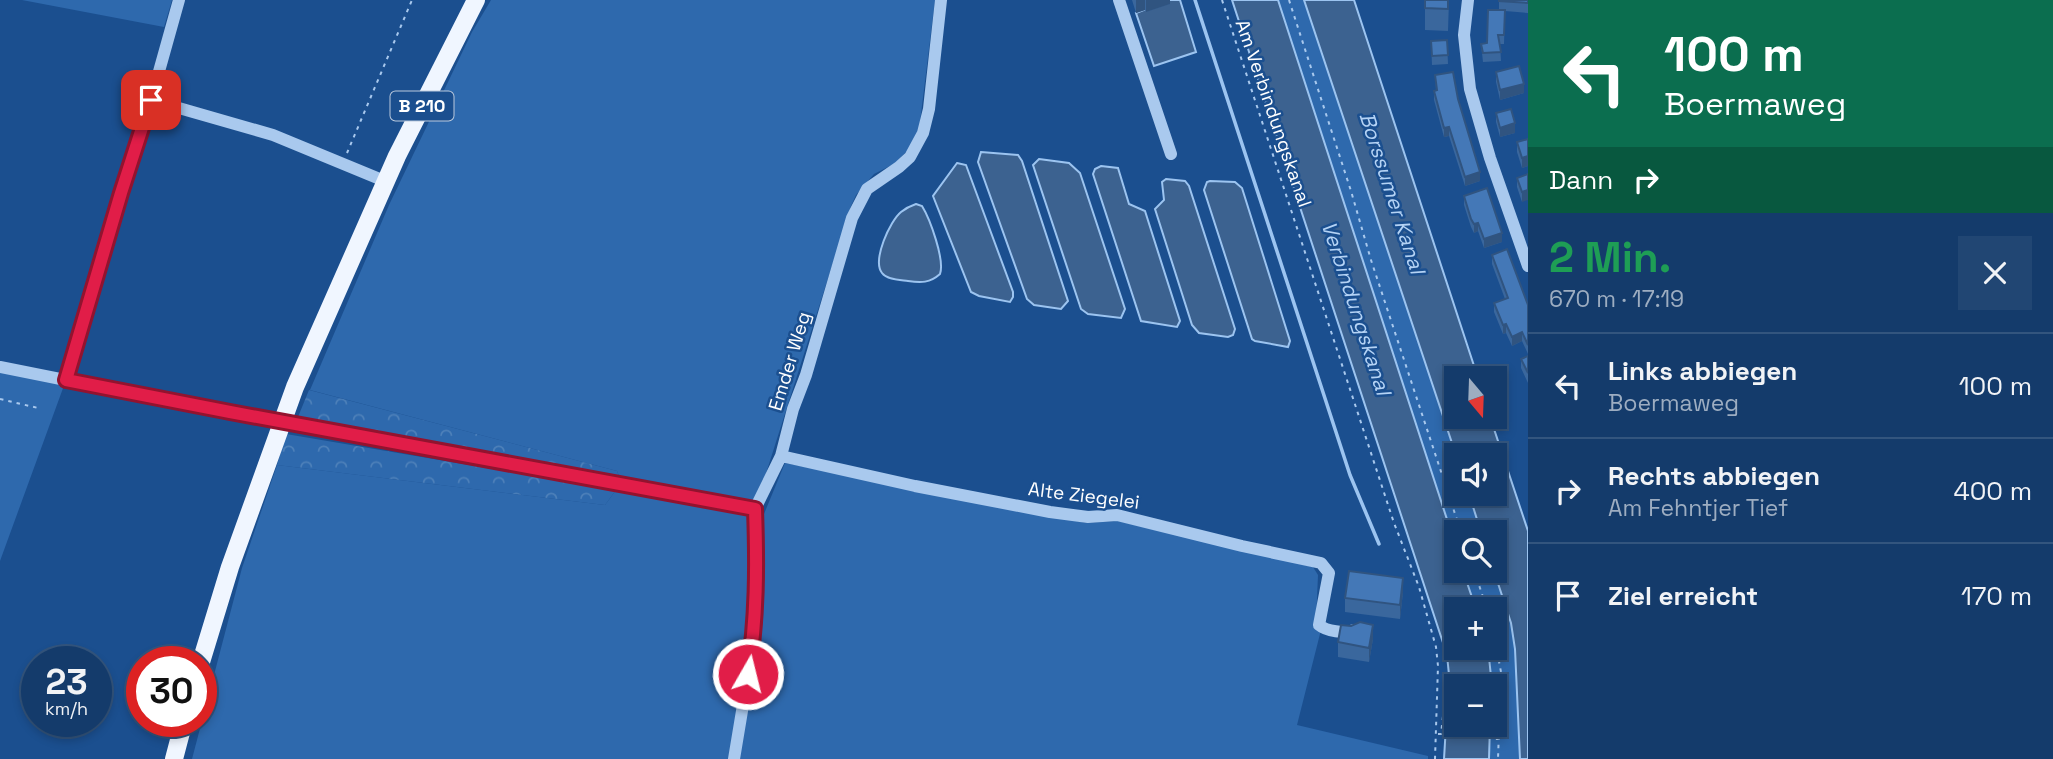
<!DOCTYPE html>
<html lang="de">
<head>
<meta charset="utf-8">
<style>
	:root { --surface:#143b6b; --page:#214673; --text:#f1f3f6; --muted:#9dadc1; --line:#33557e }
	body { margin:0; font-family:"Space Grotesk",sans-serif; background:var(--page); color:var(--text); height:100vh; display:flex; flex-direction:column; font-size:26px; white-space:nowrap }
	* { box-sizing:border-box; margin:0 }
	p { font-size:23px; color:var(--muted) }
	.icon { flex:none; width:38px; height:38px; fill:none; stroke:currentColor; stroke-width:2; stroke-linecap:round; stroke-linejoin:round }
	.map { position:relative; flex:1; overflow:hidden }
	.side { display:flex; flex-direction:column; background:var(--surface); width:525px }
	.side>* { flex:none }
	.hud { background:#0b6e4f; color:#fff; overflow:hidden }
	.needle { width:46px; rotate:161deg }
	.buttons { position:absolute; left:1444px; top:366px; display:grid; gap:14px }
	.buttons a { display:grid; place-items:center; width:63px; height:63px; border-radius:0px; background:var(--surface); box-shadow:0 4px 10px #0003,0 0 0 2px var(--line); font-size:35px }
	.speed { position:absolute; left:21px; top:646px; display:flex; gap:14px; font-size:35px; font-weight:700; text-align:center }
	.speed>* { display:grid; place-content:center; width:91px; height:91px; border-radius:50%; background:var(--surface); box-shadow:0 4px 10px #0003,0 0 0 2px var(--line); line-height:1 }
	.speed small { font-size:18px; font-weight:400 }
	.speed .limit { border:10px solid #d22; background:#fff; color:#111 }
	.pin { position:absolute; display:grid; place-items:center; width:60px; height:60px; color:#fff; margin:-30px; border-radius:14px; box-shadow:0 4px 10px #0006 }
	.me { position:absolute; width:77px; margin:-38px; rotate:8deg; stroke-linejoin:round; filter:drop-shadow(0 0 5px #0008) }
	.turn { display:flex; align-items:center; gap:24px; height:147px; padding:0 21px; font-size:32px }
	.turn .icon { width:91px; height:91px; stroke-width:2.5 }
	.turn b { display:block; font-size:49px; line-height:60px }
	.then { display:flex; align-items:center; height:66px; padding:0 21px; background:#0003; gap:14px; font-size:26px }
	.round { display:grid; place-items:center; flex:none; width:74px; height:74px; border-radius:0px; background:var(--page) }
	.overview { display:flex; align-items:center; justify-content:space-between; height:119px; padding:0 21px }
	h1 { font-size:42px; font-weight:600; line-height:52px; color:#1e9e55 }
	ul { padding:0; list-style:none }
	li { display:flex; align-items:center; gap:21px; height:105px; padding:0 21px; border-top:2px solid var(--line) }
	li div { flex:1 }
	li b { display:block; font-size:26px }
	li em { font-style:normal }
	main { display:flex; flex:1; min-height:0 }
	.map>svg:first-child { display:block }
</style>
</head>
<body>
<main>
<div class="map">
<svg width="1528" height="759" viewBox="0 0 1528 759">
	<defs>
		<pattern id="forest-crowns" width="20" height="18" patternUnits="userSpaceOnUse" patternTransform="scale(1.75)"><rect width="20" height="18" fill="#2e69ad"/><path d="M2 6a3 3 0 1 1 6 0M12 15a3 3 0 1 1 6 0" fill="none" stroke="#4d80b9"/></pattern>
	</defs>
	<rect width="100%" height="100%" fill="#1b4f8f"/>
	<path fill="#2e69ad" d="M22 0H172L164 27Z
		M491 0H935L919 130 909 149 894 164 874 174 856 195 851 206 756 505 620 479 617 471 310 390 389 205 472 32Z
		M1278 0H1304L1438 400 1456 455V494H1469L1481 532H1456V547Z
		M0 367 66 380 0 561Z
		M785 463 1086 523 1118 521 1313 567 1318 575 1316 622 1322 626 1297 725 1428 756V759H739L757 652 761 600 764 514Z
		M277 465 605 505 616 490 749 515V649L732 759H192L242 568Z
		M1463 571H1494L1511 623 1515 649 1520 759H1489L1490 725 1494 724V686H1492L1488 648H1494V609H1476Z"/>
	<path fill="url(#forest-crowns)" d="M309 390 617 471 620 479 298 417Z
		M286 434 616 490 605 505 277 465Z"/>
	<path fill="#3c6290" stroke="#9cc4f0" stroke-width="2" d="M1169 0H1180L1196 52 1154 66 1136 13Z
		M1232 0H1278L1456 547V570L1463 571 1476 609H1456V648H1488L1492 686H1456V724L1490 725 1489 759H1444L1449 675 1447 655Z
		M1304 0H1354L1478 378H1456V416L1490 417 1528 531V759H1520L1515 649 1511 623 1494 571V532H1481L1469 494H1494V455H1456Z
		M981 152 1018 155 1022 161 1068 301 1061 309 1034 305 1027 299 978 162Z
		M1039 159 1069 163 1080 173 1125 309 1121 318 1088 314 1081 309 1033 165Z
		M957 163 966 165 1013 292V297L1010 302 979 296 971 292 933 196Z
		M1101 166 1118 168 1129 204 1145 211 1180 321 1177 327 1141 321 1093 174 1095 169Z
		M1166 179 1185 181 1189 186 1235 329 1233 335 1228 337 1199 333 1192 325 1155 209 1164 200 1162 182Z
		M1210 181 1235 182 1242 188 1290 341 1288 347 1255 341 1252 339 1204 190 1207 182Z
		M916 204 922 206C930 219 945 260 940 274 930 283 921 283 908 281 901 280 887 280 882 273 872 260 890 221 901 212 906 208 910 206 916 204Z"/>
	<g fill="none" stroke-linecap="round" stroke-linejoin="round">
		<path stroke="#9cc4f0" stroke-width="3.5" d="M1195 0 1350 475 1379 544"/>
		<path stroke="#a9c9ee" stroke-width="2" stroke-dasharray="3.5 5" stroke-linecap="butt" d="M1222 0 1394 523 1419 587 1436 647 1438 666 1435 759
			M1289 0 1351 191 1371 260 1461 532
			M347 153 412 0
			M0 399 38 408
			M1474 570 1487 609
			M1494 635 1501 672 1498 759
			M1494 710H1496L1493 739H1498
			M1438 734H1441L1444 707 1456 708"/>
		<path stroke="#a9c9ee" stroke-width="12" d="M1119 0 1171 154
			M1468 0 1464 35 1470 89 1490 158 1528 266
			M151 100 273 135 387 182
			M0 367 230 413
			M66 380 121 193 151 100 179 0
			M325 430 755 509
			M781 456 915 486 1050 512 1088 517 1117 515 1242 546 1321 563 1329 573 1319 625C1326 631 1345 634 1354 630
			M734 759 752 651 757 561 755 509 781 456 793 409 806 375 852 218 867 189 899 167 910 157 923 133 929 109 941 0"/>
		<path stroke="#f0f6ff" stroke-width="18" d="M201 662 230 567 295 387 397 156 476 0
			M174 759 184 721"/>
		<path stroke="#a9c9ee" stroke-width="12" d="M230 413 325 430"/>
	</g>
	<path fill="#3a679d" d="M1132 0H1170V4L1146 12 1145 10 1136 13Z
		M1425 0H1449L1448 31 1425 30Z
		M1499 0H1528V13L1505 11 1504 44H1500L1501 61 1483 62 1481 44 1487 43 1499 10Z
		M1447 40 1448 64 1432 65 1431 41Z
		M1496 72 1524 93 1500 100 1496 82Z
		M1435 75 1458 99 1480 181 1465 186 1449 136 1444 137 1434 100V91L1436 90Z
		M1496 113 1515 133 1500 137 1496 122Z
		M1528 139V166L1522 168 1517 152V142Z
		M1528 174 1522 202 1517 187V178Z
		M1464 196 1502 242 1484 248 1478 231 1474 233 1471 227 1464 205Z
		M1492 255 1528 305V354L1522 341 1512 346 1506 333 1503 334 1494 312V303L1505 299 1492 264Z
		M1528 356V383L1521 368V359Z
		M1403 592 1400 619 1345 612V598Z
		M1373 639 1369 662 1338 657V642Z"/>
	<path fill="#305480" d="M1136 0H1145V10L1136 13Z
		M1146 0H1170V4L1146 12Z
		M1524 84V93L1500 100V90Z
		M1515 123V133L1500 137V128Z
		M1449 127V136L1444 137V128Z
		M1528 156V166L1522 168V158Z
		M1480 172V181L1465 186V177Z
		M1528 190V200L1522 202V192Z
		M1478 223V231L1474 233V224Z
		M1502 233V242L1484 248V239Z
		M1506 324V333L1503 334V325Z
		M1522 332V341L1512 346V337Z
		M1403 578V592L1400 619V605Z
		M1373 625V639L1369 662V648Z"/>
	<path fill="#4478b7" stroke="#305480" stroke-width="2" d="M1425 0H1448V9L1425 8Z
		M1499 0H1528V3L1499 1Z
		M1488 10H1505L1504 35H1498L1501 52 1483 53 1481 44 1487 43Z
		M1447 40 1448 55 1432 56 1431 41Z
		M1519 66 1524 84 1500 90 1496 72Z
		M1453 72 1458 99 1480 172 1465 177 1449 127 1444 128 1434 91 1437 90 1435 75Z
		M1511 109 1515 123 1500 128 1496 113Z
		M1528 139V156L1522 158 1517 142Z
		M1528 174V190L1522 192 1517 178Z
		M1487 188 1502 233 1484 239 1478 223 1474 224 1471 219 1464 196Z
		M1507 249 1528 305V345L1522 332 1512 337 1506 324 1503 325 1494 303 1508 298 1492 255Z
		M1528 356V373L1521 359Z
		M1349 571 1403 578 1400 605 1345 598Z
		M1360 622 1373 625 1369 648 1338 642 1341 625 1351 626Z"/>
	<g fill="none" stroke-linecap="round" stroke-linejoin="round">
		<g stroke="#92132f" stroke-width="18">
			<path id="route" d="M151 100 121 193 66 380 230 412 755 509C757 565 757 619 748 674"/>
		</g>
		<use href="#route" stroke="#e11d48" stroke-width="12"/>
	</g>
	<g text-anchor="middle" stroke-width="5" stroke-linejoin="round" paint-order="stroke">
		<rect fill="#1b4f8f" stroke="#bbcadd" stroke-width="2" x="390.5" y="91.5" width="63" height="29" rx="5"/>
		<g font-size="18" font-weight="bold" fill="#fff">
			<text x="422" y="112">B 210</text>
		</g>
		<g font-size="19" fill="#fff" stroke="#1b4f8f">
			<text transform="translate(1274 113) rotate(71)" y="7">Am Verbindungskanal</text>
			<text transform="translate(789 361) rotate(-73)" y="7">Emder Weg</text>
			<text transform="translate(1084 495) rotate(7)" y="7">Alte Ziegelei</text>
		</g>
		<g font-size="21" font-style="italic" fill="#b5d3f5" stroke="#1b4f8f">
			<text transform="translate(1392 193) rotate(72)" y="7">Borssumer Kanal</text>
			<text transform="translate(1356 308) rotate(72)" y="7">Verbindungskanal</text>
		</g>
	</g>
</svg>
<div class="buttons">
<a><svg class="needle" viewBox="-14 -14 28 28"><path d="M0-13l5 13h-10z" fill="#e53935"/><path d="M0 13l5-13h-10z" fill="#9dadc1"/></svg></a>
<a><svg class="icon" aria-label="sound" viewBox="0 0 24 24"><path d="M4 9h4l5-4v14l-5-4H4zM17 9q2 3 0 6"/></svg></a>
<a><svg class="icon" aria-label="search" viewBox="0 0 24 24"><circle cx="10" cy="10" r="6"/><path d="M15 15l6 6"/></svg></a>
<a>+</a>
<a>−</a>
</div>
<div class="speed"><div>23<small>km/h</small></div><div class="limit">30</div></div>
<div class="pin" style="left:151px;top:100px;background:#d93025"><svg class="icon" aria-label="arrive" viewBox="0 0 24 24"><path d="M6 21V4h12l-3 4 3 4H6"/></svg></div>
<svg class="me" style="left:748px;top:674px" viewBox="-20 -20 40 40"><circle r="17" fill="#e11d48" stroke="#fff" stroke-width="3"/><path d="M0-11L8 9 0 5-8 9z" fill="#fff"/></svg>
</div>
<section class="side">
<div class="hud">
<div class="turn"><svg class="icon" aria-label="left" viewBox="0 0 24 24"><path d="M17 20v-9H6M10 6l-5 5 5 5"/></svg><div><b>100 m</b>Boermaweg</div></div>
<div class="then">Dann<svg class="icon" aria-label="right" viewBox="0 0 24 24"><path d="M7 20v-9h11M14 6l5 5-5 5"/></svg></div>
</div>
<div class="overview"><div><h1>2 Min.</h1><p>670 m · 17:19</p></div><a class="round"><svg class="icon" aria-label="close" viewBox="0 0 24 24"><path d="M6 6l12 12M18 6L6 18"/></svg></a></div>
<ul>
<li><svg class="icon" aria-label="left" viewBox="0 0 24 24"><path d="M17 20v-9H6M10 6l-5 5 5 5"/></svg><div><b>Links abbiegen</b><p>Boermaweg</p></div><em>100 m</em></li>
<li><svg class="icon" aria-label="right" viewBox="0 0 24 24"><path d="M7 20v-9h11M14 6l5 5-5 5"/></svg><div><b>Rechts abbiegen</b><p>Am Fehntjer Tief</p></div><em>400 m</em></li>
<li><svg class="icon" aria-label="arrive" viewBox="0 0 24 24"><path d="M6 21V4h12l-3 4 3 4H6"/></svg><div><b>Ziel erreicht</b></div><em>170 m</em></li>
</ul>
</section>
</main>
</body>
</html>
